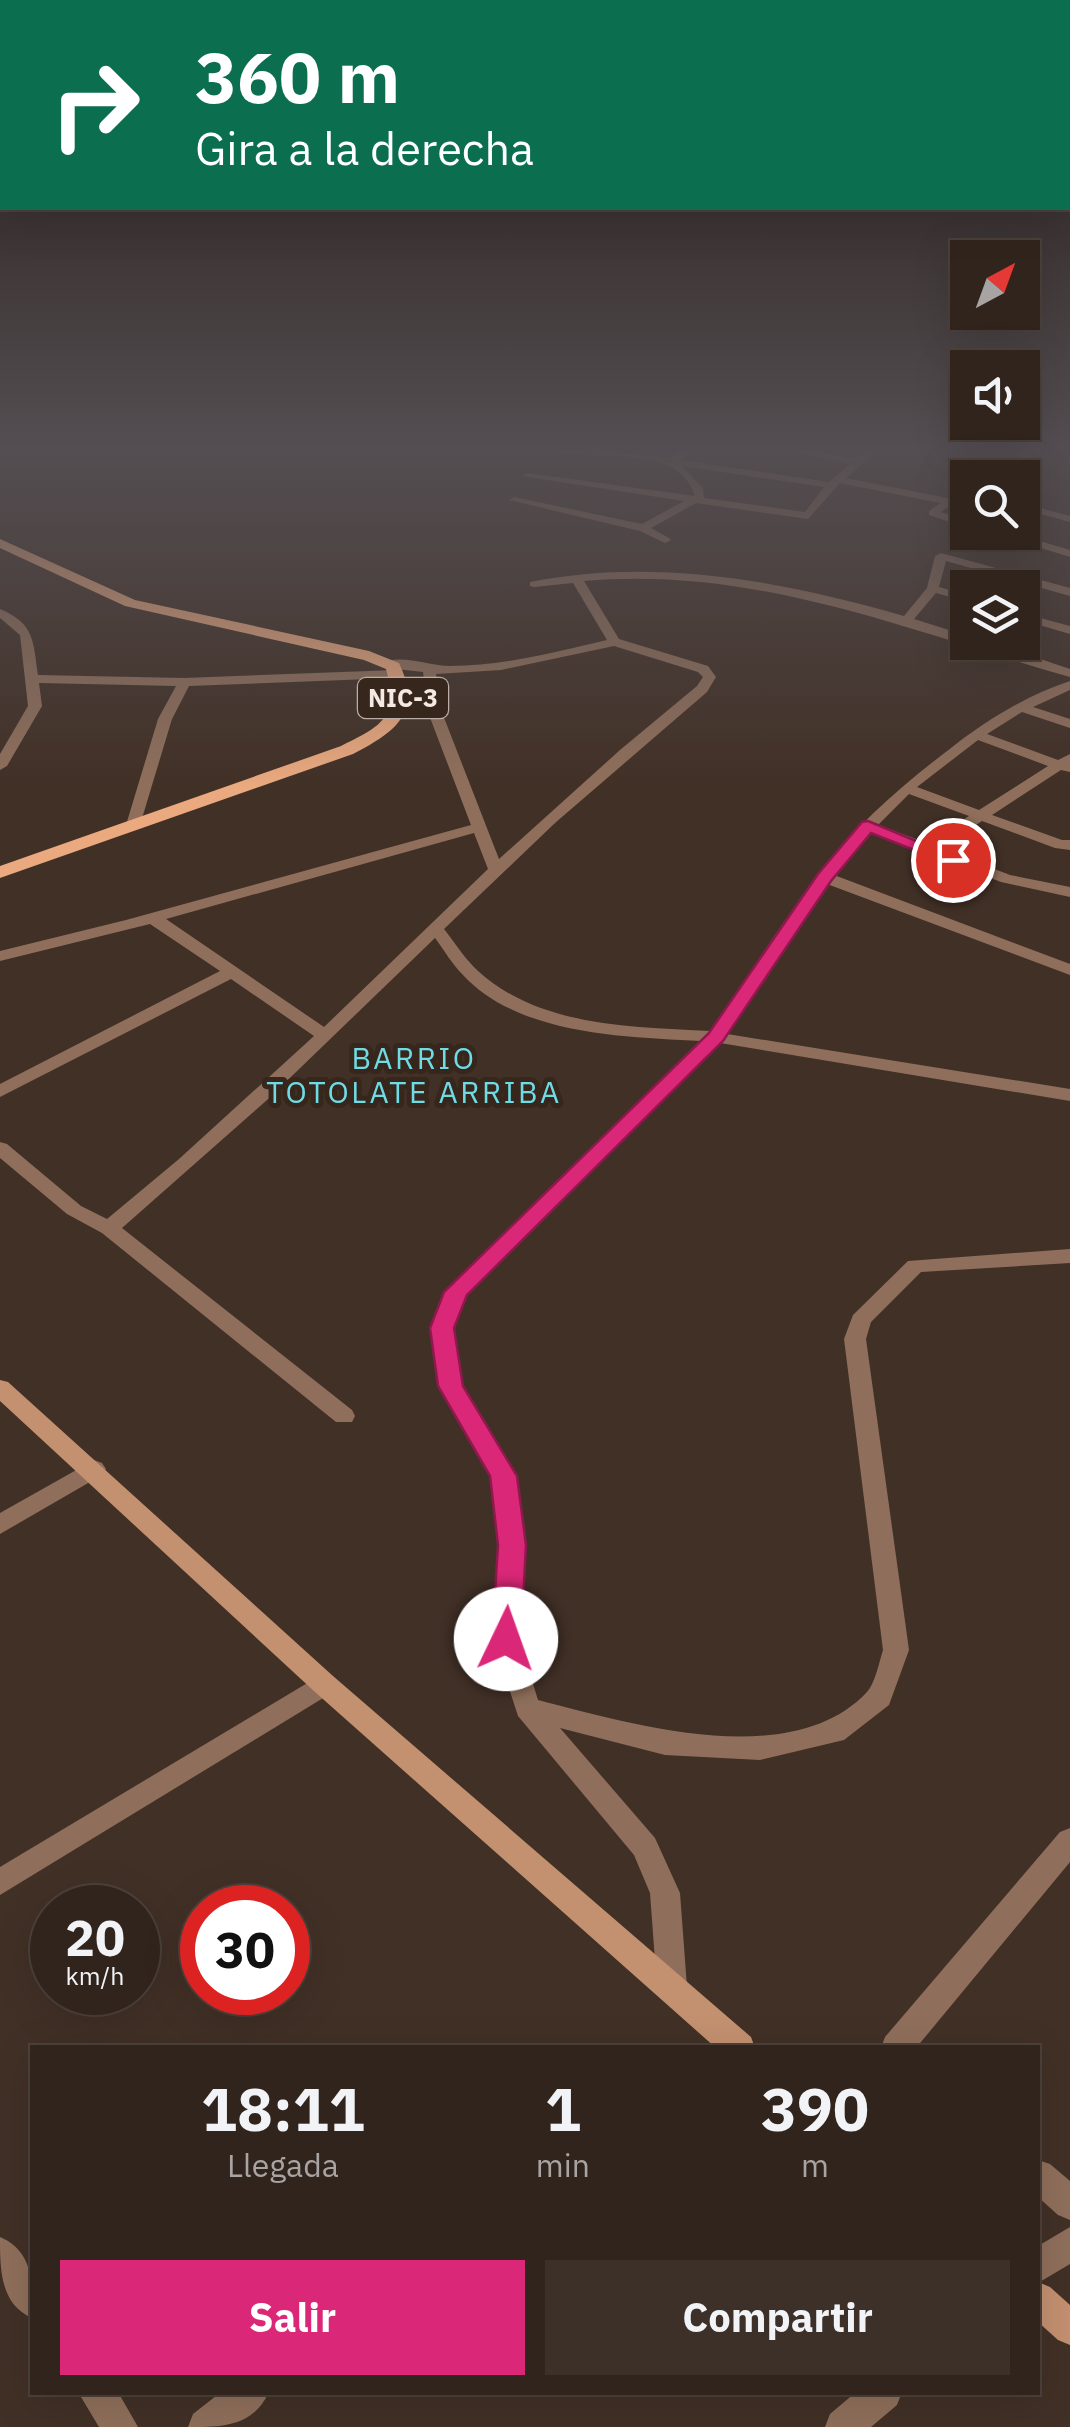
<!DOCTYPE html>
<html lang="es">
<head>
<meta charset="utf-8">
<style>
	:root { --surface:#31241c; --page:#3d3029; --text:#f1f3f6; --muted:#a8a4a3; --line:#4c413b; --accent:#db2777 }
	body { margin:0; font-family:"IBM Plex Sans",sans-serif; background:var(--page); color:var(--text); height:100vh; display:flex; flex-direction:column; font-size:38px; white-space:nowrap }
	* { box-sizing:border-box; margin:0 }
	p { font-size:32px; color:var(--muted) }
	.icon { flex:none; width:55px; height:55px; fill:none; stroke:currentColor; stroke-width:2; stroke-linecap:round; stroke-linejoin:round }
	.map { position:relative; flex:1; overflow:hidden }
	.panel { position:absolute; left:30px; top:2045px; width:1010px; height:350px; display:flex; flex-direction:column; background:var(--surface); border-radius:0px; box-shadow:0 10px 40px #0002,0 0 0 2px var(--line) }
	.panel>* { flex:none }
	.guide { position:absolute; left:0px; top:0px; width:1070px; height:210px; box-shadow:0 10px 40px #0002,0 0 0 2px var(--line); background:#0b6e4f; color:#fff; overflow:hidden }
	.needle { width:65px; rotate:41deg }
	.buttons { position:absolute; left:950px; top:240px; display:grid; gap:20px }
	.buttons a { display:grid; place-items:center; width:90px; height:90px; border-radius:0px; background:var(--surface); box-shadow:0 10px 40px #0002,0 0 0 2px var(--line); font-size:50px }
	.speed { position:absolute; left:30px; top:1885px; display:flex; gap:20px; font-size:50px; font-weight:700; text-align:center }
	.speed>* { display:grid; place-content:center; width:130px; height:130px; border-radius:50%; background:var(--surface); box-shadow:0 10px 40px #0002,0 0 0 2px var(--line); line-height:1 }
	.speed small { font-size:25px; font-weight:400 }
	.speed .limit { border:15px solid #d22; background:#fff; color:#111 }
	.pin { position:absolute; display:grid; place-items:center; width:85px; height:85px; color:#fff; margin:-42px; border:5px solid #fff; border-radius:50%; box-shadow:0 2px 10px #0007 }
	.me { position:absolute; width:110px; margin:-55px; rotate:3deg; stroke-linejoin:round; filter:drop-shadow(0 0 8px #0008) }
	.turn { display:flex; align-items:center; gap:35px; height:210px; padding:0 30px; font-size:45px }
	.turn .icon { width:130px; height:130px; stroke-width:2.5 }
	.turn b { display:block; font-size:70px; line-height:85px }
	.eta { display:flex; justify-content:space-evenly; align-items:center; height:170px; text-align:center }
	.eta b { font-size:60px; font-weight:700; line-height:70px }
	.primary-button { display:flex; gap:20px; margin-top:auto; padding:20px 30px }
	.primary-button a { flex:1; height:115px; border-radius:0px; background:var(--accent); color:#fff; font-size:40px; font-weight:700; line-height:115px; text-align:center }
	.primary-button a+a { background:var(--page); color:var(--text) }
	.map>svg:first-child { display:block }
</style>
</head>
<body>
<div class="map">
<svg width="1070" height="2427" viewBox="0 0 1070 2427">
	<rect width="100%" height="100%" fill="#413026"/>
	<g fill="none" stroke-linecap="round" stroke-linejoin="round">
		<path fill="#8f6f5b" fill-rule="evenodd" d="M528 447H564L671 458 684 447H694L681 460 829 482 850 464 773 447H791L856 459 872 447H882L846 478 947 498 968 485V493L941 512 968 521V528L929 515V511L940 503 840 483 808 519 696 503 651 528 669 538 671 540 665 543 640 531 509 500 514 497 642 524 684 501 522 476 527 473 695 496C678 436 571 466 528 447ZM682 466 824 487 805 512 704 498 703 488Z
			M1027 447H1037C1023 465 1009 478 985 478L1014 462Z
			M1022 503 1070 516V522L1022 509Z
			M990 532H1009L1070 550V557Z
			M941 553 1070 588V596L946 561 939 587 968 595V602L936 593 914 619 968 636V642H990L1070 669V677C908 631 758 566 584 581L619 639 708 666 716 677 707 692 555 823 444 929C455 943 465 959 478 971 540 1027 632 1027 711 1031 747 979 780 924 819 874 856 825 902 785 951 748 987 720 1027 695 1070 681V690L1033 707 1070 719V728L1022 712 987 734 1058 760 1070 754V772L1061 770 992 815 1062 840H1070V850L1055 848 982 821 940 848 1010 875 1070 887V897L1001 882 871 832 834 875 1070 964V975L827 884 727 1034 1070 1089V1101L720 1043 465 1295 453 1328 462 1386 515 1476 524 1545 519 1639 538 1700C629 1723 791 1773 867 1692 875 1683 879 1663 883 1650L844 1339 853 1315 908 1261 1070 1249V1263L921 1272 871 1322 866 1339 909 1650 889 1705 844 1740 760 1760 665 1755 560 1728 655 1838 680 1893 687 1987 683 1997 672 2001 661 1997 657 1987 650 1893 634 1855 518 1716 493 1639 500 1545 491 1476 440 1386 431 1328 449 1287 701 1041C625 1037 518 1035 463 975 452 964 444 950 435 938L267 1100 122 1228 352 1410 355 1416 352 1422H336L102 1233 67 1214 0 1158V1142L7 1144 81 1206 107 1219 179 1159 314 1036 231 979 0 1097V1084L220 971 150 924 0 961V951L126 920 471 825 429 715 423 672 387 668 381 664C399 653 429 666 450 666 503 666 555 652 607 640L573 583 534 587 530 586V582C655 557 783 581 904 616L927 588 935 556ZM614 646 698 672 703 677 697 686 620 750 499 859 443 715 436 674 501 670ZM978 740 1048 766 979 810 917 787ZM909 794 969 816 927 843 878 825ZM474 833 488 869 324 1027 166 919Z
			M0 609C35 624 33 641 38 675L184 678 396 670 402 674 396 678 189 686 172 719 140 825 133 829 126 825 158 719 176 686 39 683 42 706 7 766 0 770V754L28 706 20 635 0 618Z
			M1022 613 1070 626V634L1022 620Z
			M94 1460 102 1463 106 1469 102 1475 0 1534V1513Z
			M324 1673 333 1676 337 1684 333 1692 0 1895V1867Z
			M1070 1828V1862L916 2048H881L885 2037 1060 1832Z
			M1038 2160 1050 2164 1070 2181V2220L1058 2215 1038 2197Z
			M1070 2227V2264L1038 2283V2246Z
			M0 2237C34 2251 34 2287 32 2318 0 2304 0 2269 0 2237Z
			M78 2392H118L138 2427H99Z
			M221 2392H269C253 2427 222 2427 188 2427L193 2414Z
			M856 2392H902L897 2405 871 2427H825L830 2414Z"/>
		<path fill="#c39070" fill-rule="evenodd" d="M0 1380 8 1382 333 1676 751 2037 755 2048H716L315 1692 0 1401Z
			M1038 2282 1050 2287 1070 2305V2345L1058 2340 1038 2322Z"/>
		<path fill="#eaa97f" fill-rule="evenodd" d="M0 539 135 600 369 651 399 663C423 713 395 732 353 754L0 878V866L341 746C381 726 400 718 386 669L364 660 125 606 0 548Z"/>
	</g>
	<linearGradient id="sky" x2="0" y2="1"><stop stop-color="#241a15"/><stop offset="0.57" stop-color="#544e52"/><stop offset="1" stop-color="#544e52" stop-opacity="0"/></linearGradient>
	<rect width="1070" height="786" fill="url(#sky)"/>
	<path fill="#db2777" stroke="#8e194d" stroke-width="2.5" d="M868 821 962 860 947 863 871 833 831 881 723 1041 467 1295 454 1328 463 1386 517 1476 526 1545 521 1639 517 1648 506 1651 496 1648 492 1639 498 1545 490 1476 438 1386 430 1328 444 1292 709 1033 818 874 862 822Z"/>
	<g text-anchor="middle" stroke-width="10" stroke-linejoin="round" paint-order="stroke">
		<rect fill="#36261c" stroke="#bcaea7" stroke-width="2.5" x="358" y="678" width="90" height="40" rx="8"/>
		<g font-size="25" font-weight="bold" fill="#f5e9e3">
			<text x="403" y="707">NIC-3</text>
		</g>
		<g font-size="30" letter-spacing="2.5" fill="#6fdbe4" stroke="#36261c">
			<text x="414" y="1069">BARRIO<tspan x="414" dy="34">TOTOLATE ARRIBA</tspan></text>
		</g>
	</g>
</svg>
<div class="buttons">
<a><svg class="needle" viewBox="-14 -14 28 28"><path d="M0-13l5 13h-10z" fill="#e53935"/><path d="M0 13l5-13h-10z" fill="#a8a4a3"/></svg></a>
<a><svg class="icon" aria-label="sound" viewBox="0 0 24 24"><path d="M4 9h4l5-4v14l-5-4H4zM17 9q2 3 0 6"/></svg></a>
<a><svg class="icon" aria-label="search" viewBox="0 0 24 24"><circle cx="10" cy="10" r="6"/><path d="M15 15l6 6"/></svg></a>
<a><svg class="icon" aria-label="layers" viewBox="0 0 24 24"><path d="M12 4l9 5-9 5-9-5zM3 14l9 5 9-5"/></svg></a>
</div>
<div class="speed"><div>20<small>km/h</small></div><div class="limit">30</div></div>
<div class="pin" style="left:953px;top:860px;background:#d93025"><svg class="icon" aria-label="arrive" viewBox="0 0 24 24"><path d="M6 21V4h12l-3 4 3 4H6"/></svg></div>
<svg class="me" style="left:506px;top:1639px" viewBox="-20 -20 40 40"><circle r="19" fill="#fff"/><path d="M0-13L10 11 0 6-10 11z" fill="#db2777"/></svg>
<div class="guide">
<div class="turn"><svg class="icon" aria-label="right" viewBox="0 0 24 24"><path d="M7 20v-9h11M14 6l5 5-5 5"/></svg><div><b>360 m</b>Gira a la derecha</div></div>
</div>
<section class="panel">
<div class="eta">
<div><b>18:11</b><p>Llegada</p></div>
<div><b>1</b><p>min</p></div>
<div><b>390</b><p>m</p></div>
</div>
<div class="primary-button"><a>Salir</a><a>Compartir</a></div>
</section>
</div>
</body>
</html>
